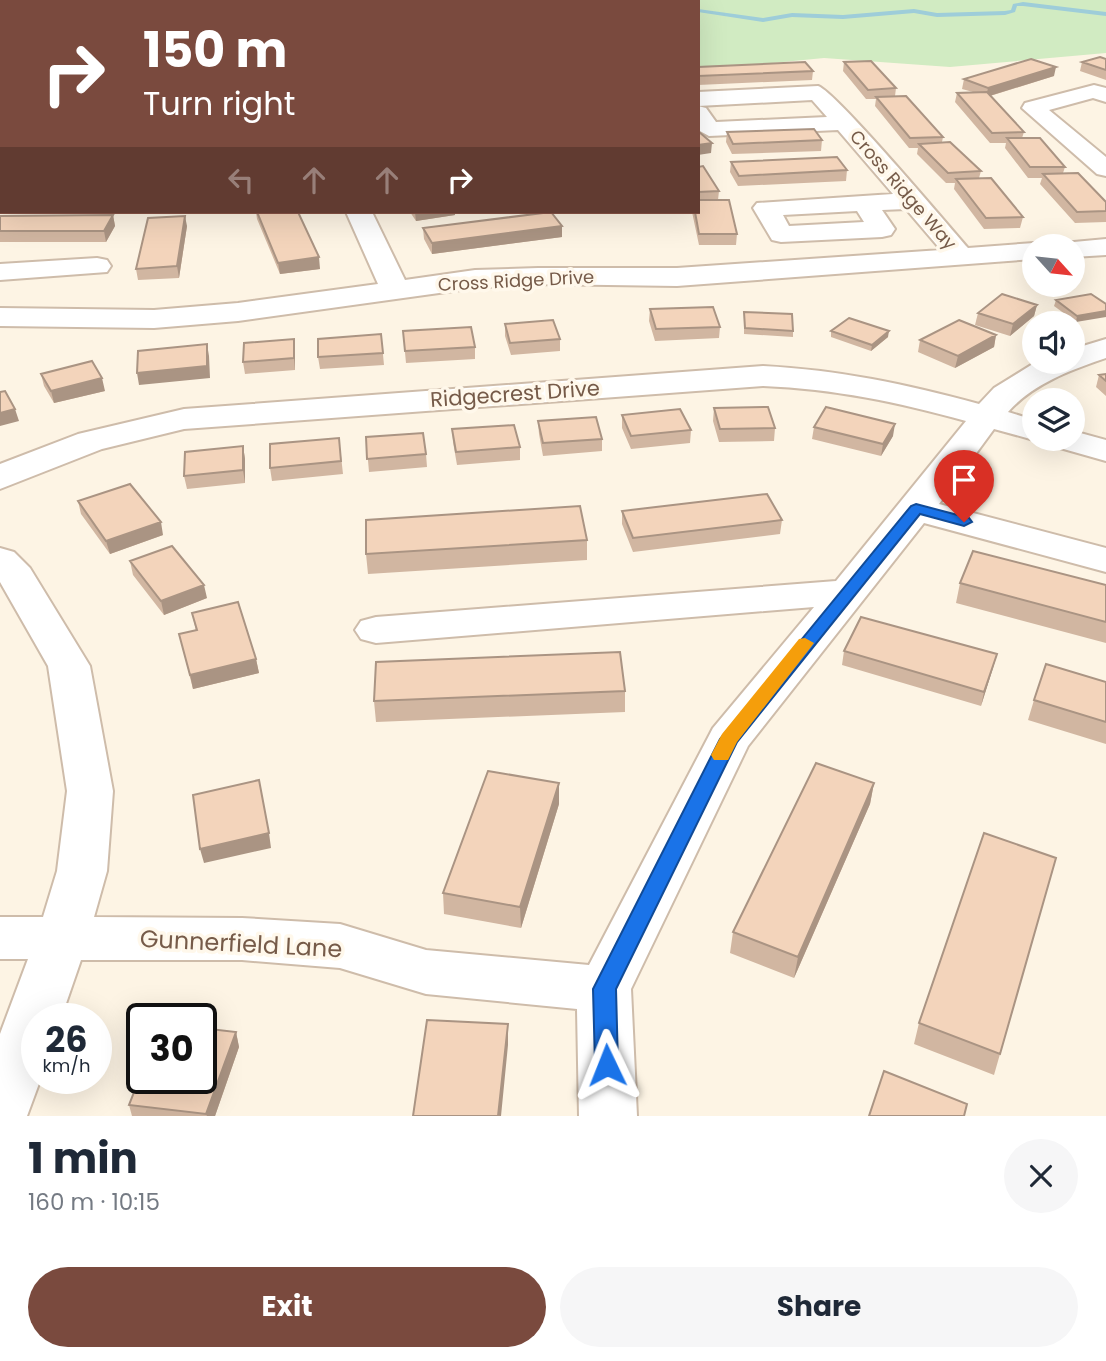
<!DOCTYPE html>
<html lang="en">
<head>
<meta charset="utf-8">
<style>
	:root { --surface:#fff; --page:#f6f6f7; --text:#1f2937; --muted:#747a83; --accent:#7a4a3e }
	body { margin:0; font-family:Poppins,sans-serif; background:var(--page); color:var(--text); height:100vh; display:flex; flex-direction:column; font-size:26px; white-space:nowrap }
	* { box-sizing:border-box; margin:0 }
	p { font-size:23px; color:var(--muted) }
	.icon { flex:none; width:38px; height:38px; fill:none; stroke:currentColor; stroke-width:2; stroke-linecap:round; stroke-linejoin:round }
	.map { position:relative; height:1116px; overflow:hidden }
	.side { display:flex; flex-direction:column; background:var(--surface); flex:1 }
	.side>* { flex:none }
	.top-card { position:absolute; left:0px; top:0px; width:700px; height:214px; box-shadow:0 7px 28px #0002; background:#7a4a3e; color:#fff; overflow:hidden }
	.needle { width:46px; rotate:117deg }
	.tools { position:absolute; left:1022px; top:234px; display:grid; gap:14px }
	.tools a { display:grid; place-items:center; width:63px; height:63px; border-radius:50%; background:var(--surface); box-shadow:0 7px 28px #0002; font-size:35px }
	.speed { position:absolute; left:21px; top:1003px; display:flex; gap:14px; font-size:35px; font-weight:700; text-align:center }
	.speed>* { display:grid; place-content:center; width:91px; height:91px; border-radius:50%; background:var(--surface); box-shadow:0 7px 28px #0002; line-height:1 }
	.speed small { font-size:18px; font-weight:400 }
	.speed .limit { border:4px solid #111; border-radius:10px; background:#fff; color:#111 }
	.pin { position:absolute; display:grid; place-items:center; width:60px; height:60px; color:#fff; margin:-72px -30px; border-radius:50% 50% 50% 0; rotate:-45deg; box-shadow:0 0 7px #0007 }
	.pin .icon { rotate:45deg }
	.me { position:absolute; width:77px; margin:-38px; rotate:358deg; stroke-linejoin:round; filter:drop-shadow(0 0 5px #0008) }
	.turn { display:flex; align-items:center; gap:24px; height:147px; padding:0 28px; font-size:32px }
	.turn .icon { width:91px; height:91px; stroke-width:2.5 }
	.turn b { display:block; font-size:49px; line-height:60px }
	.lanes { display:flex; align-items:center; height:66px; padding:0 28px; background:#0003; justify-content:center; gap:35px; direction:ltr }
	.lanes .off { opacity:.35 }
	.round { display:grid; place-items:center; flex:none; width:74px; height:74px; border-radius:37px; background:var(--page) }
	.head { display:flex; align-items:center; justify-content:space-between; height:119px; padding:0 28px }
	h1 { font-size:42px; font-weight:700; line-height:52px }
	.primary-button { display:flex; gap:14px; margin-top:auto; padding:14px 28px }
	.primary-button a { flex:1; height:80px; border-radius:42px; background:var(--accent); color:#fff; font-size:28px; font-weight:700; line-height:80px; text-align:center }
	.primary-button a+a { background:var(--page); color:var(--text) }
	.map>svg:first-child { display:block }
</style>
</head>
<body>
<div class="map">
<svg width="1106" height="1116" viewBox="0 0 1106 1116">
	<rect width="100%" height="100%" fill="#fdf4e4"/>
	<path fill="#d1ebc2" d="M344 0H1106V53L950 67 824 58 698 70V2H314Z"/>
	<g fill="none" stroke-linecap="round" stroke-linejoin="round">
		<path fill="#9ecdd9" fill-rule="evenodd" d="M655 0 662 2H653Z
			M1023 2 1106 12V16L1023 6H1017L1015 12 1005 15 937 17 914 13 843 19 792 17 763 22 698 12V9L763 18 792 13 843 15 914 9 937 13 1005 11 1011 10 1013 4Z
			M0 49H2V53H0Z"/>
		<g stroke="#cebcaa" stroke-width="4">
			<path id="street" d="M1094 85 1106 88V102L1093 98 1049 110 1106 157V176L1097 174 1022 108 1025 103Z
				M818 86C835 91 947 224 968 248L1034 243 1045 247H1034V259L677 286 538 284 475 288 238 321 154 328 0 326V308L154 310 238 303 378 284 346 212H372L405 280 475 270 538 268H677L941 250 906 209 882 210 895 229 891 235 882 237 781 242 772 240 753 208 757 203 893 194 838 130 709 136 698 130V106L706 108 716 122 827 117 812 100 698 106V92ZM857 211 864 222 789 226 783 215Z
				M0 118H2V132H0Z
				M0 167H2L0 183Z
				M1106 239V255L1073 257V247H1061L1063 243Z
				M97 258 107 260 111 266 107 272 0 280V264Z
				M1106 339V358C1071 370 1034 383 1008 412L1034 420V439H1038L1034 440 994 429 939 504 1106 548V572L924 523 748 746 631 989 637 1116H579L577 1009 426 994 340 968 242 960H81L61 1018H37V1078H41L27 1116H0V1034L28 959H0V917H43L57 871 67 791 48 666 0 582V548L14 552 30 568 90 666 113 791 107 871 94 917 242 918 340 924 426 950 589 965 713 728 814 607 376 643 361 639 355 630 361 621 376 617 836 581 966 421C897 402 835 389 763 386L184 429 102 449 0 489V464L78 434 184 409 763 366C839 370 906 384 979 404L994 388 1036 362H1073V349Z
				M1073 431 1106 440V461L1053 446 1048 439H1073Z"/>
		</g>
		<use href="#street" fill="#fff" fill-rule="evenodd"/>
	</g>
	<path fill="#d1b6a1" d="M0 0H28L27 2H2V7H0Z
		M52 0H78V1H52Z
		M1106 59V80L1080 71 1082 62Z
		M844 62 896 88 895 96 943 137 942 142 981 171 979 178 1023 217 1020 228 984 229 954 189 955 183H946L917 154 918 148H909L875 106 876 99H866L843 71Z
		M698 67 813 71 812 80 698 85Z
		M1054 76 990 96 1024 132 1022 138 1065 167 1063 173 1106 202V222L1075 223 1040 184 1042 178H1028L1005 148 1006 143H990L955 102 957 93 973 92 962 89 964 79Z
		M727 132 822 140 821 151 732 154 726 142Z
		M731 162 847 170 846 181 738 186 730 172Z
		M698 167 719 191 718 200 737 234 736 245H699L692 212H698Z
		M256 212H298L320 269 280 274 257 219Z
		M410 212H455V215L416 221Z
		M113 215 115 226 106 242H0V216Z
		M187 226 179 278 138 280 136 269Z
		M562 226V237L432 254 424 239 423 228Z
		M1091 294 1076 322 1054 306 1056 300Z
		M1037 305 1034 316 1010 336 975 325 978 313Z
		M650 309 720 327 719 338 655 341 649 321Z
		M744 312 793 331V337L744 334Z
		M505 324 560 339V351L511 355 505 336Z
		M403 331 475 347V359L406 363Z
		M831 331 888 337 871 351 831 337Z
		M381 334 384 365 320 369 318 357Z
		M996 335 994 347 955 368 918 352 920 340Z
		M294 339 295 351V370L245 374 243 362Z
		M41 374 105 391 54 403 44 386Z
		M1106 374V396L1096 387 1099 375Z
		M714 408 775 428 774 441 719 442 713 421Z
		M622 415 691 430 690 443 631 449 622 428Z
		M538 421 602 439V451L543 456 539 434Z
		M814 427 893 436 881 456 812 439Z
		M452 429 520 447V460L457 465 453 442Z
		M366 437 426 454 427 467 369 472Z
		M339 438 343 474 272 481 270 468Z
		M243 446 245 459V483L187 489 184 476Z
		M78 501 163 535 110 554 81 514Z
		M622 511 782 520 780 534 633 552 622 524Z
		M587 540V560L368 574 366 554Z
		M130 561 207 598 164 615 133 575Z
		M960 583 1106 585V643L956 603Z
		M192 613 256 659 259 673 193 689 179 634 196 631Z
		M844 651 997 654 981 706 842 665Z
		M1106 682V744L1028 720 1034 700Z
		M625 691V712L376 722 374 701Z
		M559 783V804L521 928 444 914 443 893Z
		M874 783 870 804 794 978 730 953 733 932Z
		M919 1023 1000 1054 994 1075 914 1044Z
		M236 1032 239 1047 215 1116H132L129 1105Z"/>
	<path fill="#aa9483" d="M1056 67 1054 76 986 97 988 88Z
		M712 143 711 153 698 155V145Z
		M415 212H455V215L416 221Z
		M113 215 115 226 106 242 104 231Z
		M185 216 187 226 179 278 177 266Z
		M562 226V237L432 254V243Z
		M319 257 320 269 280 274 278 263Z
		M1037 305 1034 316 1010 336 1013 324Z
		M1106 311V317L1076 322 1077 316Z
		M889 331 888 337 871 351 872 345Z
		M996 335 994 347 955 368 958 356Z
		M294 339 295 351V370L294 358Z
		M207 344 209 356 210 378 139 385 137 373Z
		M102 378 105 391 54 403 51 391Z
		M15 409 19 421 0 426V413Z
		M895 424 893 436 881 456 883 444Z
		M243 446 245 459V483L243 470Z
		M161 522 163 535 110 554 106 541Z
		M204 585 207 598 164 615 161 601Z
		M997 654 993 668 981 706 984 692Z
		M256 659 259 673 193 689 190 675Z
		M559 783V804L521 928 520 907Z
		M874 783 870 804 794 978 798 957Z
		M269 833 271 848 204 863 200 849Z
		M508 1024V1045L501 1116H498Z
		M236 1032 239 1047 215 1116H207L206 1114Z"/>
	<path fill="#f3d4bb" stroke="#aa9483" stroke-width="2" d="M1100 57 1106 59V70L1082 62Z
		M1031 59 1056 67 988 88 964 79Z
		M871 61 896 88 868 90 844 62Z
		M805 62 813 71 698 76V67Z
		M987 92 1024 132 992 133 957 93Z
		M906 96 943 137 910 138 876 97Z
		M814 129 822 140 733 144 727 132Z
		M699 132 712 143 698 145V133Z
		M1007 138H1040L1065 167H1030Z
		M950 142 981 171 948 173 919 144Z
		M837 157 847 170 739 176 731 162Z
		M703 166 719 191 698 192V167Z
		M1078 173 1106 202V211L1077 212 1043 174Z
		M991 178 1023 217 986 218 956 179Z
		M698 200H729L737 234H699L695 212H698Z
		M257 212H298L319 257 278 263Z
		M551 212 562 226 432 243 423 228Z
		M113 215 104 231H0V216Z
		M185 216 177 266 136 269 148 218Z
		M1002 294 1037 305 1013 324 978 313Z
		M1091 294 1106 304V311L1077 316 1056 300Z
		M713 307 720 327 656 329 650 309Z
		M744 312 792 314 793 331 745 328Z
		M849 318 889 331 872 345 831 331Z
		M553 320 560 339 510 343 505 324Z
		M959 320 996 335 958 356 920 340Z
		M471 327 475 347 405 351 403 331Z
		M381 334 383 353 318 357V339Z
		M294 339V358L243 362 244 343Z
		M207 344V366L137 373 138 351Z
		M92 361 102 378 51 391 41 374Z
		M1106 374V381L1099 375Z
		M5 391 15 409 0 413V392Z
		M768 407 775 428 720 429 714 408Z
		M826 407 895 424 883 444 814 427Z
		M680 409 691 430 631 436 622 415Z
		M596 417 602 439 543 443 538 421Z
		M514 425 520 447 456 452 452 429Z
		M423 433 426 454 367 459 366 437Z
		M339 438 341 461 270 468V444Z
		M243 446V470L184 476 185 452Z
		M130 484 161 522 106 541 78 501Z
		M767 494 782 520 633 538 622 511Z
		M580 506 587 540 366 554V520Z
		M172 546 204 585 161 601 130 561Z
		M973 551 1106 585V622L960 583Z
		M238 602 256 659 190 675 179 634 197 630 192 613Z
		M861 617 997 654 984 692 844 651Z
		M620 652 625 691 374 701 376 662Z
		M1046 664 1106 682V722L1034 700Z
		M816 763 874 783 798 957 733 932Z
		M488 771 559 783 520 907 443 893Z
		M259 780 269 833 200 849 193 795Z
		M984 833 1056 858 1000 1054 919 1023Z
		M427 1020 508 1024 498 1116H413Z
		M201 1028 236 1032 206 1114 129 1105 142 1072V1078H201Z
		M884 1071 967 1104 964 1116H869Z"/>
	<path fill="#1a73e8" stroke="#114b97" stroke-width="2" d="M916 504 969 518 972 522 964 526 920 514 737 742 616 989 618 1065 615 1073 607 1076 598 1073 595 1065 593 989 720 739 911 506Z"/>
	<path fill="#f59e0b" d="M805 638 814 643 811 647 737 742 728 760H714L711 755 722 734 799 639Z"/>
	<g text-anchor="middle" stroke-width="7" stroke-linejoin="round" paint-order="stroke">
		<g font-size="18" fill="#765b49" stroke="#fff8eb">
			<text transform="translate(903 190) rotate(49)" y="6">Cross Ridge Way</text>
			<text transform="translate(516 281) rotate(-3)" y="6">Cross Ridge Drive</text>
		</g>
		<g font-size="21" fill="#765b49" stroke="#fff8eb">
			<text transform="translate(515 394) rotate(-4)" y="7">Ridgecrest Drive</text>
		</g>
		<g font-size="24" fill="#765b49" stroke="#fff8eb">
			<text transform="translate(241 944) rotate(3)" y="8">Gunnerfield Lane</text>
		</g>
	</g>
</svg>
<div class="tools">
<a><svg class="needle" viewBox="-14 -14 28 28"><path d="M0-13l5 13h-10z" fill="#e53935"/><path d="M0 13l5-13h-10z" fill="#747a83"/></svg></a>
<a><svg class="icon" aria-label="sound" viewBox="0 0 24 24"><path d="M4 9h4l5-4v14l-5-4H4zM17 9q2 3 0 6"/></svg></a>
<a><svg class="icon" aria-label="layers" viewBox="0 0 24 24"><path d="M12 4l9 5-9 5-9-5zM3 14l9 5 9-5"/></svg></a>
</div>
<div class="speed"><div>26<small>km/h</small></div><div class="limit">30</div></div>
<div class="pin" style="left:964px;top:522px;background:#d93025"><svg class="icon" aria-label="arrive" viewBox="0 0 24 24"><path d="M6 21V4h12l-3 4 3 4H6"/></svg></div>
<svg class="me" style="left:607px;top:1065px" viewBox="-20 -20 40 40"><path d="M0-17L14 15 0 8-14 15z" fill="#1a73e8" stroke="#fff" stroke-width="4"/></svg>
<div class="top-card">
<div class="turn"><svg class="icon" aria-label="right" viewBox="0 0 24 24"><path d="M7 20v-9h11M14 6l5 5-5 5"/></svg><div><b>150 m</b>Turn right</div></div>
<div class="lanes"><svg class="icon off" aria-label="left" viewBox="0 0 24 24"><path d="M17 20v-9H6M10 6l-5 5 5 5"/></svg><svg class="icon off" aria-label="ahead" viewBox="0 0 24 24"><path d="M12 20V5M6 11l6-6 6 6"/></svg><svg class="icon off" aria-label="ahead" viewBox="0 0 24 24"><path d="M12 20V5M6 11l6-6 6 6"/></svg><svg class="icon" aria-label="right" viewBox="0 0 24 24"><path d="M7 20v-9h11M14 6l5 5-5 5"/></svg></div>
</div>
</div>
<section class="side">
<div class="head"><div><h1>1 min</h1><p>160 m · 10:15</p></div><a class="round"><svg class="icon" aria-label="close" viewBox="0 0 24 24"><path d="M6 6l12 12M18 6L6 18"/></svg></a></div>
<div class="primary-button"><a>Exit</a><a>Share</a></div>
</section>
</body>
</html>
